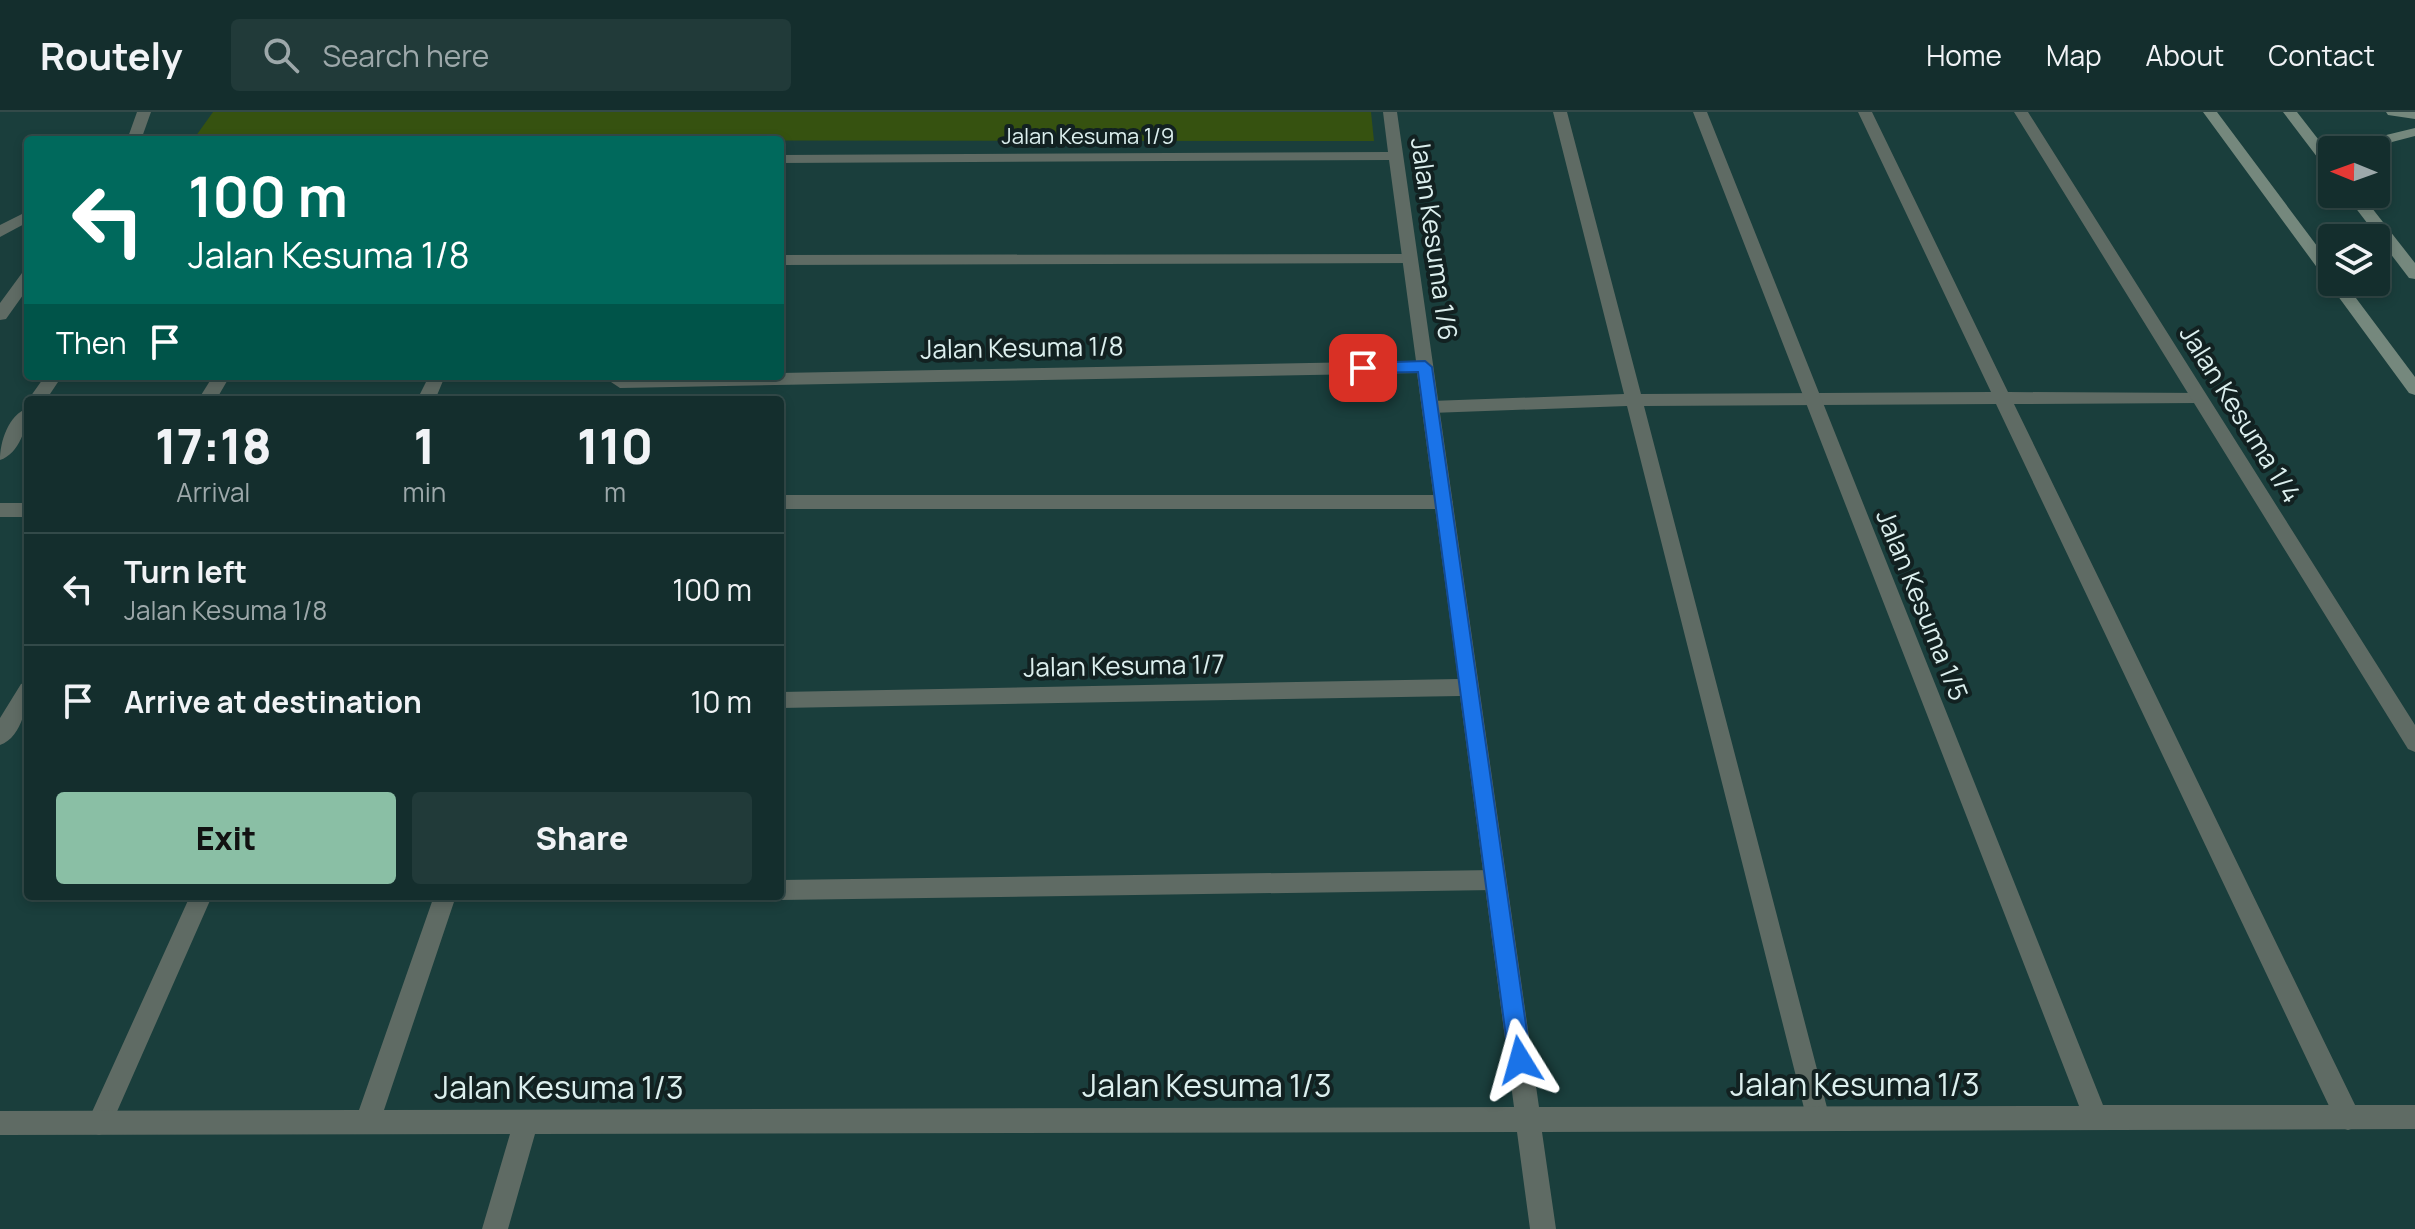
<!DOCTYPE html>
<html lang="en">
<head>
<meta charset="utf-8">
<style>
	:root { --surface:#142e2d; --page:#213a39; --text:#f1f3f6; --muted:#9da8aa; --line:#334a49; --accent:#8abfa5 }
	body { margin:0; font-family:Manrope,sans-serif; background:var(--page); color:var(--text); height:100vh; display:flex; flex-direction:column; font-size:30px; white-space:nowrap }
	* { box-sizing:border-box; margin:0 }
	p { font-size:26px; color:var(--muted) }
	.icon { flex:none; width:44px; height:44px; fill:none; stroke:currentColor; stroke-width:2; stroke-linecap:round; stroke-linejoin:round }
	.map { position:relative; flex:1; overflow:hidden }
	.details { position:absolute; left:24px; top:284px; width:760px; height:504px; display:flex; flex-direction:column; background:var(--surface); border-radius:8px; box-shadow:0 4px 12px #0003,0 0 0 2px var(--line) }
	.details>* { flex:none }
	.hud { position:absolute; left:24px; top:24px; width:760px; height:244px; border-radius:8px; box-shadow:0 4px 12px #0003,0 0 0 2px var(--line); background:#00695c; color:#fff; overflow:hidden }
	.needle { width:52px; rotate:271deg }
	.buttons { position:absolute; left:2318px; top:24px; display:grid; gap:16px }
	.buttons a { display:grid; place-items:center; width:72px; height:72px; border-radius:8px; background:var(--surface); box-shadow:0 4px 12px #0003,0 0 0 2px var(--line); font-size:40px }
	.pin { position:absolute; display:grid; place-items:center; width:68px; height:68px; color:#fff; margin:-34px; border-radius:16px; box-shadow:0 4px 12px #0006 }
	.me { position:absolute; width:88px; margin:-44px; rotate:352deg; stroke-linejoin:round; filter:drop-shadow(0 0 6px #0008) }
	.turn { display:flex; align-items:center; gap:28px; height:168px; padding:0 32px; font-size:36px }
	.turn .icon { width:104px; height:104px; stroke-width:2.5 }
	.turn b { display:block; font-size:56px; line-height:68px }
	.then { display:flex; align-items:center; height:76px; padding:0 32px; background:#0003; gap:16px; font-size:30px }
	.eta { display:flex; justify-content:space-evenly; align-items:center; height:136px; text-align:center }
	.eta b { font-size:48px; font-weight:800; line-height:56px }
	.button { display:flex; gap:16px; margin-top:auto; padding:16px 32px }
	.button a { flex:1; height:92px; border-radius:8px; background:var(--accent); color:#111; font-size:32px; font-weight:800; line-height:92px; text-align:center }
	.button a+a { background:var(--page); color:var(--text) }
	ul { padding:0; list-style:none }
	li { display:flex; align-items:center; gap:24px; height:112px; padding:0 32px; border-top:2px solid var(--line) }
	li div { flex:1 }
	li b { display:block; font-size:30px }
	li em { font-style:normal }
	header { display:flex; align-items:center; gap:48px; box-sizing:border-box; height:112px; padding:0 40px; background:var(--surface); border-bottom:2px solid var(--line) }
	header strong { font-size:38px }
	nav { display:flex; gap:44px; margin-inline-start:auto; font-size:28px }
	.search { width:560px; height:72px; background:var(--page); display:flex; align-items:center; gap:20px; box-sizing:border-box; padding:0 28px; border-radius:8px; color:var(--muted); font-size:30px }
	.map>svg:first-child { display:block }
</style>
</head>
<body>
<header>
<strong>Routely</strong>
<div class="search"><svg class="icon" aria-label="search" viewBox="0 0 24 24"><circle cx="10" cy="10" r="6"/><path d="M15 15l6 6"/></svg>Search here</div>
<nav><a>Home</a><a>Map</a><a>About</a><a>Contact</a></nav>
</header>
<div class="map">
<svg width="2415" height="1117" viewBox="0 0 2415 1117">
	<rect width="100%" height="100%" fill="#1a3e3c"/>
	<path fill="#365210" d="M213 0H1371L1374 29 193 28Z"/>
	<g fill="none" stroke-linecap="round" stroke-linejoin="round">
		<path fill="#5f6b64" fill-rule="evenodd" d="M1553 0H1567L1641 282 1991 280 1858 0H1872L2008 280 2204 281 2207 285 2204 289 2198 291 2014 292 2357 997 2360 1006 2357 1015 2348 1018 2339 1015 1996 292 1644 294 1830 1007 1827 1016 1818 1019 1809 1016 1627 294 1431 301 1422 295 1431 289 1624 282Z
			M1410 142 1416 143V151L780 153V143Z
			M28 160V176L6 207 0 208V191L22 161Z
			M429 264H445L435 288H417Z
			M780 383H1444L1453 390 1444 397H780Z
			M0 391H28V405H0Z
			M1495 758 1503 761 1506 768 1503 775 1495 778 780 788 772 784H780V768Z
			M190 784H212L108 1020 99 1023 90 1020 87 1011Z"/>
		<path fill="#5f6b64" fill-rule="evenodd" d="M137 0H151L141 28H127Z
			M1383 0H1397L1539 995 2079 994 1693 0H1707L2103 993H2415V1017L1542 1020 1556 1117H1530L1517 1020 535 1022 508 1117H482L510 1022 0 1023V999L359 998 434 784H456L384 998 1514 995 1460 584 780 596V580L1458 567 1417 261 620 276 611 270 620 264H780V261L1416 249 1389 48 780 51V43L1388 40Z
			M2014 0H2028L2415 613V640L2408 637Z
			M28 99V110L0 125V113Z
			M45 264H62L46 288H28Z
			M213 264H230L216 288H198Z
			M28 296C28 314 19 342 0 348 0 330 8 303 28 296Z
			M28 570C28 590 23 625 0 633V606L21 572Z"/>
		<path fill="#75887d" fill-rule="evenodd" d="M2203 0H2217L2332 154V170H2344L2415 265V283L2409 281Z
			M2283 0H2297L2332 45V59L2327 58Z
			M2386 0H2415V7L2388 3Z
			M2415 16V24L2392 30 2381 47 2376 48V38H2373L2382 24Z
			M2345 82H2361L2415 151V167L2409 166Z"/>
	</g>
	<path fill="#1a73e8" stroke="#114b97" stroke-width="2" d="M1425 249 1432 255 1531 948 1528 955 1520 958 1513 955 1509 948 1418 260 1363 261 1355 256 1363 251Z"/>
	<g text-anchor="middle" stroke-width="8" stroke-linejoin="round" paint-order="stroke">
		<g font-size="22" fill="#dcefee" stroke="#122121">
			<text x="1088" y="32">Jalan Kesuma 1/9</text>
		</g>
		<g font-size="26" fill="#dcefee" stroke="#122121">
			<text transform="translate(1434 127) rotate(82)" y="9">Jalan Kesuma 1/6</text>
			<text transform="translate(1022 236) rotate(-1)" y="9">Jalan Kesuma 1/8</text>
			<text transform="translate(2240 302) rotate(58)" y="9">Jalan Kesuma 1/4</text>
			<text transform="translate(1922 493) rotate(68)" y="9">Jalan Kesuma 1/5</text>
			<text transform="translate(1124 554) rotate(-1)" y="9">Jalan Kesuma 1/7</text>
		</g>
		<g font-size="32" fill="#dcefee" stroke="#122121">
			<text x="1855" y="984">Jalan Kesuma 1/3</text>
			<text x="1207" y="985">Jalan Kesuma 1/3</text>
			<text x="559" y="987">Jalan Kesuma 1/3</text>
		</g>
	</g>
</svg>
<div class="buttons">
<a><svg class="needle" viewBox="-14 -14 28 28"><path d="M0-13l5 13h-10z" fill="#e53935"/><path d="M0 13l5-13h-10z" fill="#9da8aa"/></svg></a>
<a><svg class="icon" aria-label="layers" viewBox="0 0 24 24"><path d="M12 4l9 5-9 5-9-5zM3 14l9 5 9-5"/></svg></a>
</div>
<div class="pin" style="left:1363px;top:256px;background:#d93025"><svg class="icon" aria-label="arrive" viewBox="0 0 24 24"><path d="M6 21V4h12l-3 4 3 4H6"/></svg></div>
<svg class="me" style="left:1520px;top:948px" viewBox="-20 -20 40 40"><path d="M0-17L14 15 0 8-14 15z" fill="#1a73e8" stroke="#fff" stroke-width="4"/></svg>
<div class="hud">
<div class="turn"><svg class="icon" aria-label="left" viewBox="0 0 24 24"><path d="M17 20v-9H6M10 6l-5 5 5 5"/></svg><div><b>100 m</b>Jalan Kesuma 1/8</div></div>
<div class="then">Then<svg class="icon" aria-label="arrive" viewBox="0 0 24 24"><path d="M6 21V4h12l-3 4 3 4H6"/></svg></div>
</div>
<section class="details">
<div class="eta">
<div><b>17:18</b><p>Arrival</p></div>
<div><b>1</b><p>min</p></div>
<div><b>110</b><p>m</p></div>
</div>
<ul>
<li><svg class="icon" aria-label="left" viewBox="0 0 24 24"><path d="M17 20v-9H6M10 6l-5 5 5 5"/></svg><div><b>Turn left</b><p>Jalan Kesuma 1/8</p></div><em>100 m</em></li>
<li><svg class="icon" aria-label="arrive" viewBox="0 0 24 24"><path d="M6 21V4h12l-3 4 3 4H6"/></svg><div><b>Arrive at destination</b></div><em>10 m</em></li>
</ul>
<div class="button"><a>Exit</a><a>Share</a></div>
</section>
</div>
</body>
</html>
